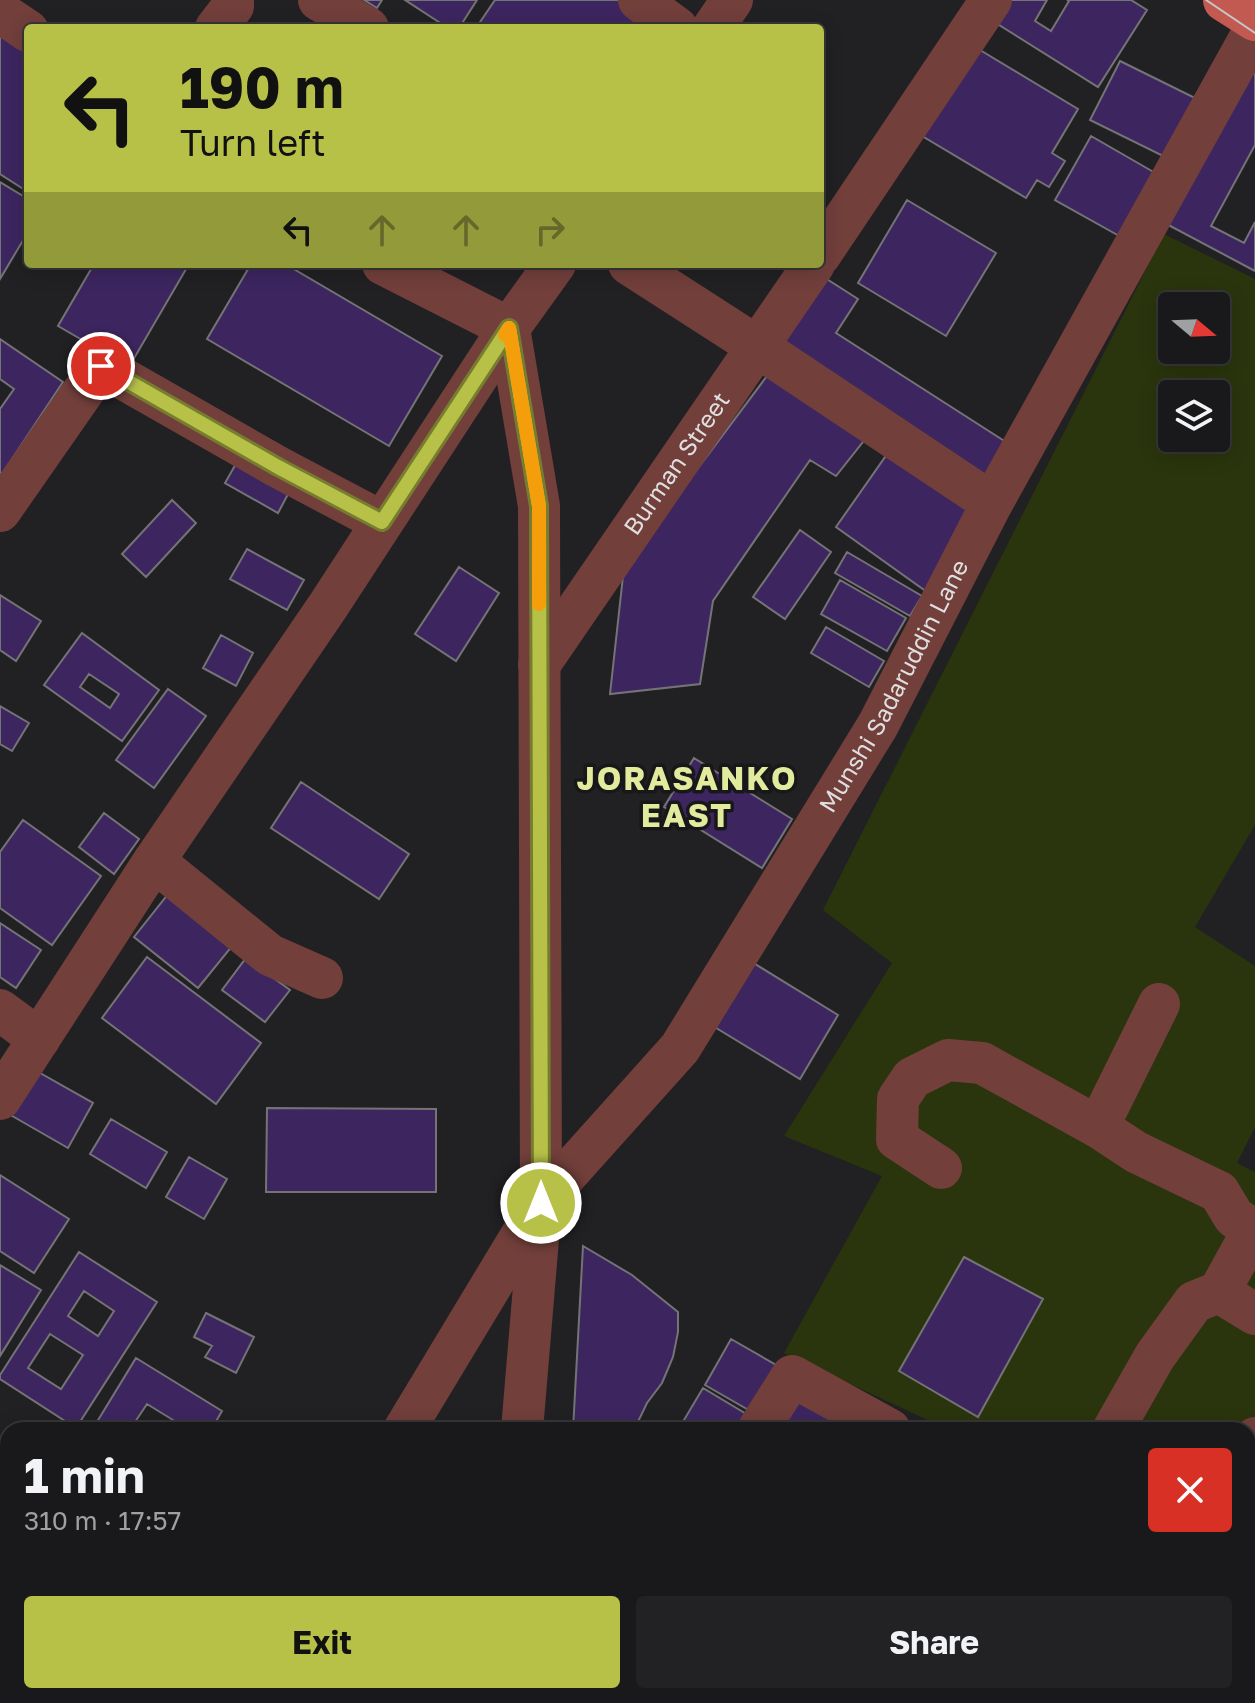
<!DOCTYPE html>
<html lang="en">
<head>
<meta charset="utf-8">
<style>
	:root { --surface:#19181a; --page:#222123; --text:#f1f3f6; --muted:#9fa0a2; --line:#373739; --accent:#b7c148 }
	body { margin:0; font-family:"Golos Text",sans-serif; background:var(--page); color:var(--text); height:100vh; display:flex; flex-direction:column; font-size:30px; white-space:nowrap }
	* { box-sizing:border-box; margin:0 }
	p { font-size:26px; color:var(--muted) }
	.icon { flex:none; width:44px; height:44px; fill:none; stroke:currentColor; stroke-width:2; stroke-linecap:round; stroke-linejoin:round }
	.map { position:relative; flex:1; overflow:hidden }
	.panel { position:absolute; left:0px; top:1422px; width:1256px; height:282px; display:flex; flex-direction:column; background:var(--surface); border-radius:24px 24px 0 0; box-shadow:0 4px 20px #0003,0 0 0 2px var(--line) }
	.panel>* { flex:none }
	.hud { position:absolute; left:24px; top:24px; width:800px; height:244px; border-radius:8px; box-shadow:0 4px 20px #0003,0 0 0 2px var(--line); background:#b7c148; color:#111; overflow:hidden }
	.needle { width:52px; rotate:109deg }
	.buttons { position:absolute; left:1158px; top:292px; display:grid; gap:16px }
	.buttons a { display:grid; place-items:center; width:72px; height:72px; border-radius:8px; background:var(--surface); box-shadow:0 4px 20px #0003,0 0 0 2px var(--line); font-size:40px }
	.pin { position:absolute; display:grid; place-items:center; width:68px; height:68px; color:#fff; margin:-34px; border:4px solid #fff; border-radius:50%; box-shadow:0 2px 8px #0007 }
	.me { position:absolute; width:88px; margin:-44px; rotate:0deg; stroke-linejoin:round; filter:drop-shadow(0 0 6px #0008) }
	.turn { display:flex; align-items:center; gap:28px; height:168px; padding:0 24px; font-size:36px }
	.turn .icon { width:104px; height:104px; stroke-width:2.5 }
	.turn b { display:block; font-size:56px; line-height:68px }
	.lanes { display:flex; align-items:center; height:76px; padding:0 24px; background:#0003; justify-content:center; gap:40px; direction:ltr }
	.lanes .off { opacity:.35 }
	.round { display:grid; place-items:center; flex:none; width:84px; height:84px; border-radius:8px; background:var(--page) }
	.head { display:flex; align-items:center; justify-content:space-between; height:136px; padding:0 24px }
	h1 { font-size:48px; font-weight:700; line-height:60px }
	.button { display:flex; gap:16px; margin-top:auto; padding:16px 24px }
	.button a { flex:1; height:92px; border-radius:8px; background:var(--accent); color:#111; font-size:32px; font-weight:700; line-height:92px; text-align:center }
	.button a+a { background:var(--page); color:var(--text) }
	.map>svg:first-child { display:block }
</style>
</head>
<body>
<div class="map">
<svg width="1255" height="1703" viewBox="0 0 1255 1703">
	<rect width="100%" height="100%" fill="#212023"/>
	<path fill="#2a350d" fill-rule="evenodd" d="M1164 234 1255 279V825L1195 927 1255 966V1127L1237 1163 1255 1172V1488L1248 1502V1430H949L784 1353 882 1176 784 1136 892 963 823 910ZM1172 306H1216V350H1172ZM1172 394H1216V438H1172Z"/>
	<path fill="#3d2660" stroke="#747376" stroke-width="2" fill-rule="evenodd" d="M364 0H382L377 8Z
		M405 0H477L459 28H448Z
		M495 0H622L661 28H549L544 24 541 28H476Z
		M999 0H1047L1035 21 1051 31 1069 1 1067 0H1131L1147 10 1098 87 988 18Z
		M0 22 28 42V192L0 174Z
		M975 47 1078 109 1052 153 1065 161 1049 187 1037 180 1026 198 922 136Z
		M1120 61 1195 98 1165 157 1090 120Z
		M1255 66V145L1211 226 1244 243 1255 222V271L1159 220Z
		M1091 136 1157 174 1121 237 1055 200Z
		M0 182 28 199V232L0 279Z
		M907 200 996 253 946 336 858 283Z
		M94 264H189L129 367 58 326Z
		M251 264H285L442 356 389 446 207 339Z
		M822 276 858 299 836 333 1009 444 986 480 777 346Z
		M0 339 63 382 2 474 0 472V409L14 389 0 379Z
		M773 368 870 433 836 476 810 460 713 601 700 684 610 694 624 567Z
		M890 450 975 512 927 592 836 527Z
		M242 453 294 483 278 513 225 483Z
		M172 500 196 523 146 577 122 554Z
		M800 530 831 552 785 619 753 597Z
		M247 549 304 580 287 610 230 579Z
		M847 552 922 596 910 616 835 573Z
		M459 567 499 593 456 661 415 634Z
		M840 580 906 618 887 651 821 614Z
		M0 595 41 621 16 661 0 650Z
		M826 627 884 661 869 687 811 653Z
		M82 633 159 690 122 741 44 685Z
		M221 635 253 653 236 686 203 668Z
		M89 674 119 694 110 708 80 687Z
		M168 689 206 716 154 788 116 760Z
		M0 706 29 723 12 751 0 744Z
		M694 758 792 819 762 868 664 807Z
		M301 782 409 854 379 899 271 828Z
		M104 813 139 839 114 874 79 847Z
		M23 820 101 876 52 945 0 908V852Z
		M169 893 233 945 198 988 134 937Z
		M0 923 41 950 16 988 0 977Z
		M147 957 261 1043 216 1104 102 1018Z
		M246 958 290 990 265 1022 222 990Z
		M747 959 838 1015 800 1079 708 1023Z
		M33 1069 93 1103 68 1148 7 1113Z
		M267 1108 436 1109V1192H266Z
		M111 1119 167 1152 146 1188 90 1154Z
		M189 1157 227 1179 204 1219 166 1197Z
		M0 1175 69 1219 34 1273 0 1251Z
		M583 1246 632 1275 678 1312V1332L673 1357 662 1383 647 1403 634 1430H573Z
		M79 1252 157 1302 76 1428 0 1379V1375ZM84 1291 114 1311 98 1336 68 1316ZM50 1334 83 1355 61 1389 28 1368Z
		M964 1257 1043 1299 978 1417 899 1371Z
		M0 1265 41 1290 0 1356Z
		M206 1313 254 1337 236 1373 205 1357 212 1346 194 1337Z
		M731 1339 785 1370 759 1416 705 1385Z
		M136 1358 222 1411 211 1430H167L173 1420 147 1404 131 1428 135 1430H92Z
		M797 1386 869 1430H795L776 1419Z
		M703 1388 748 1415 739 1430H678Z
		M1255 1602V1644L1248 1641V1605Z
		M0 1605 8 1610V1667L0 1663Z
		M1255 1676V1701L1248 1697Z
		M31 1696H85L82 1703H28Z
		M99 1696H145L158 1703H95Z
		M554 1696H656V1703H554Z"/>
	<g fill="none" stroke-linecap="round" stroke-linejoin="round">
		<g stroke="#723f3b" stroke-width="42">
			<path d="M319 0 368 28"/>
			<path d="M639 0 677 28"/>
			<path d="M0 12 28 31"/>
			<path d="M216 28 233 6V0"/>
			<path d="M713 28 732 0"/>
			<path d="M820 255 991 0"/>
			<path d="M383 264 509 328 539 506 541 1203 522 1430"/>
			<path d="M629 264 758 347 992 503"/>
			<path d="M0 511 101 366 278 467 382 522"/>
			<path id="s1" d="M539 665 814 264"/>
			<path d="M154 861 270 955 322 978"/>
			<path d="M0 1010 39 1039"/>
			<path d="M0 1099 154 861 328 606 509 328 555 264"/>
			<path d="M1098 1127 1159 1004"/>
			<path d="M941 1168 897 1139 898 1099 912 1078 948 1060 982 1063 1098 1127 1136 1152 1219 1192 1234 1217 1255 1231"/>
			<path d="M1253 1230 1219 1292 1255 1314"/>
			<path id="s2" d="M404 1430 541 1203 680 1048 878 725 992 503 1255 29"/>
			<path d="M758 1430 792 1376 890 1430"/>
			<path d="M1113 1430 1155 1356 1194 1302 1219 1292"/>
			<path d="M1248 1451 1255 1438"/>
			<path d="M1248 1530 1255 1516"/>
			<path d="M1248 1589 1255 1592"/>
			<path d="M824 1696 837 1703"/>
			<path d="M1197 1696 1208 1703"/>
			<path d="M500 1703V1696"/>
			<path d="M1159 1703 1163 1696"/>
		</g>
		<path stroke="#c25a52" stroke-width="44" d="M1225 0 1255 19
			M0 1483 8 1488
			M0 1552 8 1557
			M235 1696 247 1703
			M324 1696 334 1703"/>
		<path stroke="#c6c6c8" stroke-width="2" d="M1206 0 1255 33"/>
	</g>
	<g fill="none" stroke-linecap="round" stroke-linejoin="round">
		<g stroke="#777d2f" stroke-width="20">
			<path id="route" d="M101 366 278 467 382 522 509 328 539 506 541 1203"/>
		</g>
		<use href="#route" stroke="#b7c148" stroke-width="14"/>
		<path stroke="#f59e0b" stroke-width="14" d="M505 335 509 328 539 506V604"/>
	</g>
	<g text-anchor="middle" stroke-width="7" stroke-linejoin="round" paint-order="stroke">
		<g font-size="24" fill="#dfdfe1" stroke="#18171a">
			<text dy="8" stroke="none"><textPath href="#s1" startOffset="244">Burman Street</textPath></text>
			<text dy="8" stroke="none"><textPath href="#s2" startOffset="894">Munshi Sadaruddin Lane</textPath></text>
		</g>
		<g font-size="32" font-weight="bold" letter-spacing="2" fill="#e2eb9d" stroke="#18171a">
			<text x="687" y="790">JORASANKO<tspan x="687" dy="37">EAST</tspan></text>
		</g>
	</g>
</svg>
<div class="buttons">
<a><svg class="needle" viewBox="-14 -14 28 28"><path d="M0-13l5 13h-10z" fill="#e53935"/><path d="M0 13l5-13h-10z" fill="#9fa0a2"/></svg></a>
<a><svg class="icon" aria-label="layers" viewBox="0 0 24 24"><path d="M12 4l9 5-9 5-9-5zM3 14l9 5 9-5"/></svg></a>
</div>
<div class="pin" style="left:101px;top:366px;background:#d93025"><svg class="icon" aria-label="arrive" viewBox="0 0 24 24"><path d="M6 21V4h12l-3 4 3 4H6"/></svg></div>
<svg class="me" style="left:541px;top:1203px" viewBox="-20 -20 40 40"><circle r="17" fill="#b7c148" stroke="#fff" stroke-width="3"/><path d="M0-11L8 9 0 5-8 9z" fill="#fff"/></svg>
<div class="hud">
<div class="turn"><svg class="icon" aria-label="left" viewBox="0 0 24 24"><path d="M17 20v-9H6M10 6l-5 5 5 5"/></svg><div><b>190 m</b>Turn left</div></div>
<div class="lanes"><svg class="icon" aria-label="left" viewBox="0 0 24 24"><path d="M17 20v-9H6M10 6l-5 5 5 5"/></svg><svg class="icon off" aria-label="ahead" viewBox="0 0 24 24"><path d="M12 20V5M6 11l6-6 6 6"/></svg><svg class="icon off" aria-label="ahead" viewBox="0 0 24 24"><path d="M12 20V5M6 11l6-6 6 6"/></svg><svg class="icon off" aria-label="right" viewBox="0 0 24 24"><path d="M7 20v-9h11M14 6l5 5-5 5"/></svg></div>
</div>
<section class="panel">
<div class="head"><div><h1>1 min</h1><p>310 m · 17:57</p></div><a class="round" style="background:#d93025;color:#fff"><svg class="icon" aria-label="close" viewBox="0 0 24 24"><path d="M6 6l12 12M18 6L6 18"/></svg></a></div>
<div class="button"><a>Exit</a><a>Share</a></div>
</section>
</div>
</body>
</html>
